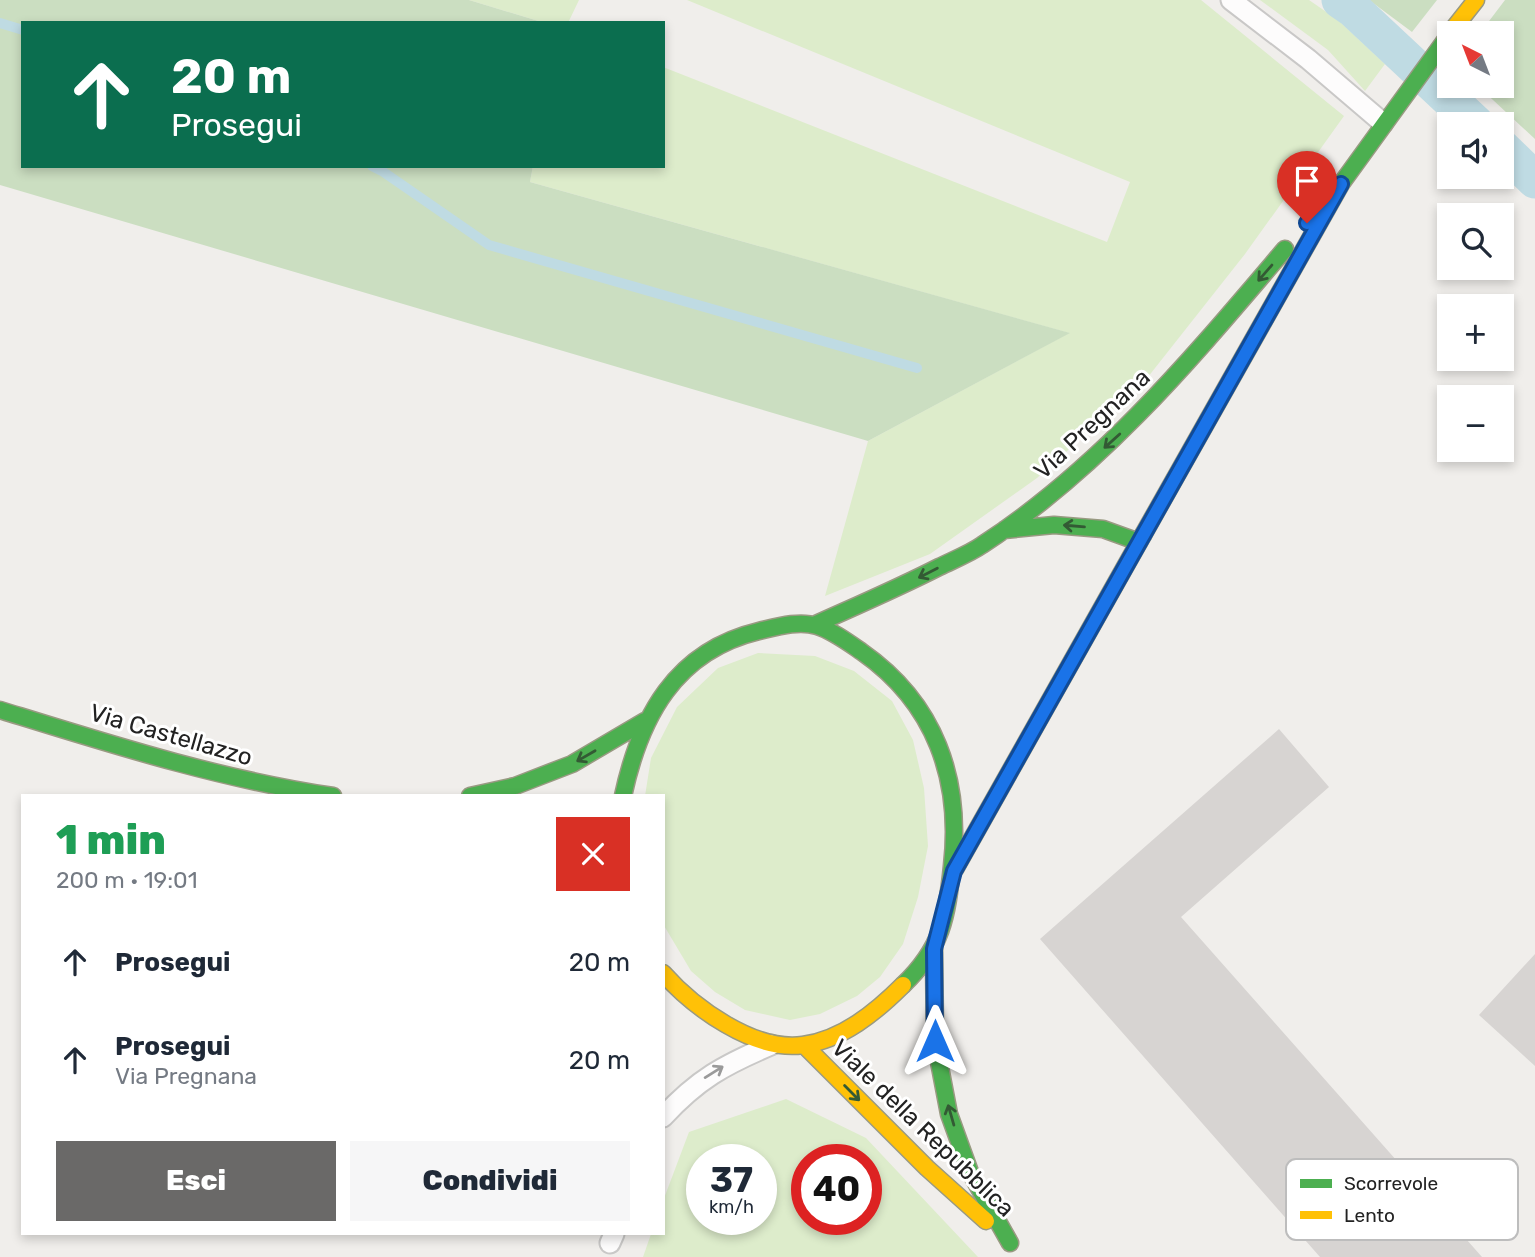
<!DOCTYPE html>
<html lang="it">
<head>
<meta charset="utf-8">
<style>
	:root { --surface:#fff; --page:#f6f6f7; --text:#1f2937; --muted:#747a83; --accent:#6a6968 }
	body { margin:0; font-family:Rubik,sans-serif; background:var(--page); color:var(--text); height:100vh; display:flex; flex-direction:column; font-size:26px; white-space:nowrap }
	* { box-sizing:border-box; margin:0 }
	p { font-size:23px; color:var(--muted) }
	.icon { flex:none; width:38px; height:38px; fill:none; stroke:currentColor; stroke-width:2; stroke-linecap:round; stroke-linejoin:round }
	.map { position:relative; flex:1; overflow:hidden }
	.drawer { position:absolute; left:21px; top:794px; width:644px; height:441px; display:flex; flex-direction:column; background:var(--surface); border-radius:0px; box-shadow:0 4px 10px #0003 }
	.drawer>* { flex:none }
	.banner { position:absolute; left:21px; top:21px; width:644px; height:147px; border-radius:0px; box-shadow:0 4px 10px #0003; background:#0b6e4f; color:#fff; overflow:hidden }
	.needle { width:46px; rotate:318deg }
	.tools { position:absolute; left:1437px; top:21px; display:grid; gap:14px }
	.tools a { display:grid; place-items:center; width:77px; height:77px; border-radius:0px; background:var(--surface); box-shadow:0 4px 10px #0003; font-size:35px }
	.speed { position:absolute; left:686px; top:1144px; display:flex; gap:14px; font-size:35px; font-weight:700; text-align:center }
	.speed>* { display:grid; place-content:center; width:91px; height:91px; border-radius:50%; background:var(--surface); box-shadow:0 4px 10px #0003; line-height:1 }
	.speed small { font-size:18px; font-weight:400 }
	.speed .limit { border:10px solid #d22; background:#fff; color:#111 }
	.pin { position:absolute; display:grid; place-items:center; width:60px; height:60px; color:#fff; margin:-72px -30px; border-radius:50% 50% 50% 0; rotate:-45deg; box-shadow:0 0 7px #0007 }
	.pin .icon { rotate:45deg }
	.me { position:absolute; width:77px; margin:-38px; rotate:0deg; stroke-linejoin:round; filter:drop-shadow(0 0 5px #0008) }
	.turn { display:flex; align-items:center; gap:24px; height:147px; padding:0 35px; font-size:32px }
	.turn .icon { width:91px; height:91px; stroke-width:2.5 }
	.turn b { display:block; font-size:49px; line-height:60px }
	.round { display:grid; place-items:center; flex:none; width:74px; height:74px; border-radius:0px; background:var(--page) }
	.head { display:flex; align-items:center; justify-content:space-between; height:119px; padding:0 35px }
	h1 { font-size:42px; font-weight:800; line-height:52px; color:#1e9e55 }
	.cta { display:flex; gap:14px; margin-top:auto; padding:14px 35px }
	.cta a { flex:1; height:80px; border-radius:0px; background:var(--accent); color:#fff; font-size:28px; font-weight:800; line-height:80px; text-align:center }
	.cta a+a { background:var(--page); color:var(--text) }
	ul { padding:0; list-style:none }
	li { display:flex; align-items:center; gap:21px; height:98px; padding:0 35px }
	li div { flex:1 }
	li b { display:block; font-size:26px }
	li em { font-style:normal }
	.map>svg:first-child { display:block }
</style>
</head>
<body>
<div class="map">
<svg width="1535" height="1257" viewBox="0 0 1535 1257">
	<rect width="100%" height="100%" fill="#f0eeeb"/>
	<path fill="#ddeccb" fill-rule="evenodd" d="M469 0H579L568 23H545Z
		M687 0H1201L1344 116 1245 254 1144 382 1037 478 930 554 825 596 868 441 1069 333 530 182 533 166H663V67L1107 242 1130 182Z
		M1260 0H1309L1338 20 1385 64 1365 91 1328 50Z
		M758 653 815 656 854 671 892 701 913 740 924 788 928 846 918 897 903 944 880 977 857 996 820 1014 790 1020 745 1010 715 992 691 971 663 924V796H645L651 758 677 707 718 668Z
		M786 1099 866 1138 978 1257H643L651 1234H663V1201L689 1132ZM702 1160H761V1220H702ZM807 1160H866V1220H807Z"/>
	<path fill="#cbdec1" d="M0 0H469L545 23H23V166H533L530 182 1070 333 868 441 0 185Z
		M1369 0H1437L1412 32Z
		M1505 0H1535V139L1478 86H1502V33H1480Z"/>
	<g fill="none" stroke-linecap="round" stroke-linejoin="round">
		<path stroke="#bfdbe3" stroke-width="10" d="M0 23 23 30
			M372 166 382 171 489 245 917 368"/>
		<path stroke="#bfdbe3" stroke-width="37" d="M1340 0 1353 9 1476 124
			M1502 148 1535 180"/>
	</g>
	<path fill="#d7d4d2" d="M1279 729 1329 787 1181 917 1482 1257H1320L1040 939Z
		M1535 954V1066L1479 1015Z"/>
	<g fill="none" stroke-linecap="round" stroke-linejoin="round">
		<g stroke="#c9c8c7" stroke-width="23">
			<path id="lane" d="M1231 0 1308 59 1383 123
				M663 1117C698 1079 724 1065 771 1045
				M610 1243 614 1234"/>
		</g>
		<g stroke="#999a82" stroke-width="19">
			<path id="fast" d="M1004 530 1054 525 1103 529 1139 542
				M1143 535 1341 184 1449 35
				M814 625C856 606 898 588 939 567 953 560 969 554 982 545 1102 467 1193 357 1285 249
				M0 710C110 744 219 779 333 796
				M470 796 515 786 572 764 645 721
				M623 796C640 717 675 651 759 631 776 627 799 620 817 626 833 631 849 643 862 652 935 703 962 779 952 866 947 917 942 948 903 985
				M934 949 935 1041 949 1114 970 1172 1010 1243"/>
		</g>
		<g stroke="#999a82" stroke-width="19">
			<path id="slow" d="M1450 33 1476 0
				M955 869 1143 535
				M663 973C693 1007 754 1052 803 1045 842 1040 876 1012 903 985
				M804 1045 927 1168 986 1221"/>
		</g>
		<use href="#lane" stroke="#fdfcfc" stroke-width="19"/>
		<use href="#fast" stroke="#4caf50" stroke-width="16"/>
		<use href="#slow" stroke="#ffc107" stroke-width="16"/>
	</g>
	<defs><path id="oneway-shaft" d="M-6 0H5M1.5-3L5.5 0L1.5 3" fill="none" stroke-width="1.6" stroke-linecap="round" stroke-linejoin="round" transform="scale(1.75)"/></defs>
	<g stroke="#335a34">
		<use href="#oneway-shaft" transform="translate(1265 273) rotate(131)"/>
		<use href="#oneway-shaft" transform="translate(1112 441) rotate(138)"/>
		<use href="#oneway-shaft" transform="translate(1074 526) rotate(-175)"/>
		<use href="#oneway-shaft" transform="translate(928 573) rotate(153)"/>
		<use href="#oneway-shaft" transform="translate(586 756) rotate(150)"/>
		<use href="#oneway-shaft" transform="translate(852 1093) rotate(45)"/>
		<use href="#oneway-shaft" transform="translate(951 1115) rotate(-106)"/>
	</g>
	<use stroke="#9a9a9a" href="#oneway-shaft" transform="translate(714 1072) rotate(-32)"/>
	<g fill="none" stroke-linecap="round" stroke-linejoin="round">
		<g stroke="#114b97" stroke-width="18">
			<path id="route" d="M935 1041 934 949 954 871 1341 184 1307 223"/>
		</g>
		<use href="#route" stroke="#1a73e8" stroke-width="12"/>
	</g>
	<g text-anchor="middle" stroke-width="6" stroke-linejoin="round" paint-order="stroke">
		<g font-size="24" fill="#222" stroke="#fff">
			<text transform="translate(1092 424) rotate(-43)" y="8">Via Pregnana</text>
			<text transform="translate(171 735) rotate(16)" y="8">Via Castellazzo</text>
			<text transform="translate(923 1128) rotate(44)" y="8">Viale della Repubblica</text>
		</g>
	</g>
	<rect x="1286" y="1159" width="232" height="81" rx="10" fill="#fff" stroke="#bdbdbd" stroke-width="2"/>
	<rect x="1300" y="1179" width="32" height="9" fill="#4caf50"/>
	<rect x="1300" y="1211" width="32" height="8" fill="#ffc107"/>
	<g font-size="19" fill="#222">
		<text x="1344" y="1190">Scorrevole</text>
		<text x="1344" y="1222">Lento</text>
	</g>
</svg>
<div class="tools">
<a><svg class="needle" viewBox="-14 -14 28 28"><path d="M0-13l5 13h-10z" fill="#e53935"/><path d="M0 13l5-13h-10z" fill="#747a83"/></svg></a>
<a><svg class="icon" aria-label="sound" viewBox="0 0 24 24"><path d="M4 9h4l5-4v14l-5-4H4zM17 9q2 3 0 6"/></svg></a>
<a><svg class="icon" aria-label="search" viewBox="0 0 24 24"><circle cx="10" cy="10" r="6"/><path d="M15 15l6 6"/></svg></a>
<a>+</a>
<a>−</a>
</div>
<div class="speed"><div>37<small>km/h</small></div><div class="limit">40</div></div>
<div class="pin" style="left:1307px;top:223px;background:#d93025"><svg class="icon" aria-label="arrive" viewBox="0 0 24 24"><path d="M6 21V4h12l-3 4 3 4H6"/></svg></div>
<svg class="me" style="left:935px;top:1041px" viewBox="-20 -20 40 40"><path d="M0-17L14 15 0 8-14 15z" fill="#1a73e8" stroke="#fff" stroke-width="4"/></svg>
<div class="banner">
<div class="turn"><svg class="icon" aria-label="ahead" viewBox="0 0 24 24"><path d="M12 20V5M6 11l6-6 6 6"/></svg><div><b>20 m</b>Prosegui</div></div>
</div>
<section class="drawer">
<div class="head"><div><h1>1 min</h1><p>200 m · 19:01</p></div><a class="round" style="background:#d93025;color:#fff"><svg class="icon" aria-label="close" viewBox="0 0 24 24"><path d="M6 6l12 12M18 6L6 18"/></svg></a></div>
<ul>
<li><svg class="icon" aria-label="ahead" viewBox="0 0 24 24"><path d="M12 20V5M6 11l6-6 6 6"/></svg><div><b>Prosegui</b></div><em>20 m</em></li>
<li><svg class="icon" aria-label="ahead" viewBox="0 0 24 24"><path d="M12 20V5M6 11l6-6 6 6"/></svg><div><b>Prosegui</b><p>Via Pregnana</p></div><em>20 m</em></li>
</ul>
<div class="cta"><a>Esci</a><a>Condividi</a></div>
</section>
</div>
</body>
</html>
